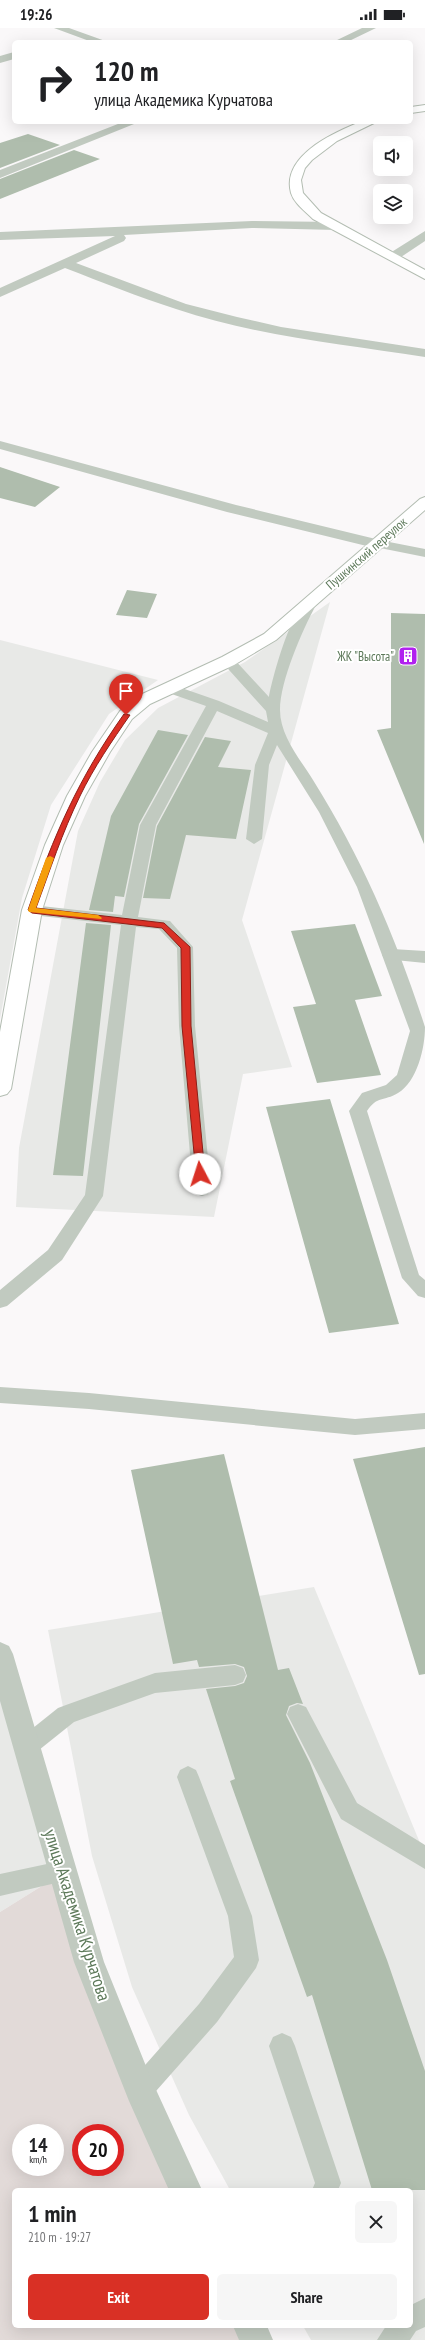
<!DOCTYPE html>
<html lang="en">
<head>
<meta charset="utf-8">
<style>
	:root { --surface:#fff; --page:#f6f6f6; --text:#202124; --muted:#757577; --accent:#d93025 }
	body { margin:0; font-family:"PT Sans Narrow",sans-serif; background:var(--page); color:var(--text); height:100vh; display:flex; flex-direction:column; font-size:15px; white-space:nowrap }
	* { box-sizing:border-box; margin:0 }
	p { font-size:13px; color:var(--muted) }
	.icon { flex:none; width:22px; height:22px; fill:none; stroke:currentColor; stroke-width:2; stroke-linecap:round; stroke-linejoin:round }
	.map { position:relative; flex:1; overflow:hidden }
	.side { position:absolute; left:12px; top:2160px; width:401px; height:140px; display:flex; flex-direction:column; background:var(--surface); border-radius:6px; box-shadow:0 4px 16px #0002 }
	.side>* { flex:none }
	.hud { position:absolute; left:12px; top:12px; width:401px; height:84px; border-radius:6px; box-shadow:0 4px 16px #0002; background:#fff; color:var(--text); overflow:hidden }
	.tools { position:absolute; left:373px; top:108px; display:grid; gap:8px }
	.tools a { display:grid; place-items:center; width:40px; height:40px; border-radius:6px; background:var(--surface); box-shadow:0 4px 16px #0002; font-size:20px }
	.speed { position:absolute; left:12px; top:2096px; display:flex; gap:8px; font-size:20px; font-weight:700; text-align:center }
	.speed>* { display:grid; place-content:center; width:52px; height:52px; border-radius:50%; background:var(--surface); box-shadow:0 4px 16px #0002; line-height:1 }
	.speed small { font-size:10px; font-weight:400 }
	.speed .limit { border:6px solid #d22; background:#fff; color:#111 }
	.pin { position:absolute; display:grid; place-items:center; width:34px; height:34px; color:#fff; margin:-41px -17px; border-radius:50% 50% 50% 0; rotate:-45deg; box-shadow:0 0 4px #0007 }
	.pin .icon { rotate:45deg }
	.me { position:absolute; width:44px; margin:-22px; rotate:355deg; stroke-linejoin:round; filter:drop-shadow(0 0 3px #0008) }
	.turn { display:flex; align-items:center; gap:14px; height:84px; padding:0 16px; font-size:18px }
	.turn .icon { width:52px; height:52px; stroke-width:2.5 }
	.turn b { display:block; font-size:28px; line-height:34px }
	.round { display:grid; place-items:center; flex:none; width:42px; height:42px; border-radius:6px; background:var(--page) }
	.summary { display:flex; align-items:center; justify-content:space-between; height:68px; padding:0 16px }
	h1 { font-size:24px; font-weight:700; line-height:30px }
	.button { display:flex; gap:8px; margin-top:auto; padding:8px 16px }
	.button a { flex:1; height:46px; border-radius:6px; background:var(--accent); color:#fff; font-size:16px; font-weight:700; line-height:46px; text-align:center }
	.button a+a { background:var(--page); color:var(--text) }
	.status { display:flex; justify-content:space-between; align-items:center; height:28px; padding:0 20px; background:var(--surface); direction:ltr }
	.status svg { height:11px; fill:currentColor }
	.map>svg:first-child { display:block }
</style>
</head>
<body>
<div class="status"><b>19:26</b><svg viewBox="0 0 49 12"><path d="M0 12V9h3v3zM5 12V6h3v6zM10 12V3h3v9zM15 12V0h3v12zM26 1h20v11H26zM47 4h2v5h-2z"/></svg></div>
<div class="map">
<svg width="425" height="2312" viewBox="0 0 425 2312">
	<rect width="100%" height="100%" fill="#faf8f9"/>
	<path fill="#e8e9e7" d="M330 574 242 892 292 1039 243 1046 214 1189 16 1179 19 1120 78 803 100 754 125 712 158 680 245 634Z
		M0 612 158 652 109 686 51 777 22 870 0 991Z
		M314 1559 425 1827V2312H311L303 2298H411V2162H230L189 2087 132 1959 92 1828 48 1602Z
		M0 1662 53 1851 0 1884Z"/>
	<path fill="#e2dad8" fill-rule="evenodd" d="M53 1851 182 2162H14V2298H252L259 2312H0V1884ZM21 2105H55V2139H21ZM81 2105H115V2139H81Z"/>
	<path fill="#afbdad" d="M28 106 60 117 0 140V115Z
		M74 122 100 131 0 171V151Z
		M0 439 60 459 35 479 0 470Z
		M127 562 157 566 147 590 116 587Z
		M391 585 425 586 424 816 377 702 391 700Z
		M158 702 188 707 139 796 124 869 115 868 113 884 89 882 111 788Z
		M205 709 231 713 218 739 251 742 236 811 186 807 170 871 143 870 157 798Z
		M86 895 111 897 83 1148 53 1147Z
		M355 896 382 968 355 972 381 1047 317 1055 293 979 316 976 291 903Z
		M330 1071 399 1296 329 1305 266 1079Z
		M425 1419V1646L419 1647 353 1431Z
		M224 1426 278 1642 289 1640 303 1676 297 1675 289 1678 286 1687 310 1735 387 1932 425 2043V2162H372L312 1967 307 1969 230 1753 235 1751 206 1661 235 1658 244 1655 247 1648 244 1639 235 1636 199 1639 197 1632 173 1636 131 1442Z"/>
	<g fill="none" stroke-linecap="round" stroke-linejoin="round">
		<g stroke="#b3bdb2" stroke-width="2">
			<path id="primary" d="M425 77V83L411 85V79Z
				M360 94H376L337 113 312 132 305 140 301 152 303 165 321 185 425 242V251L313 191C305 183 294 175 291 165 281 128 333 105 360 94Z
				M425 469V482L276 612 234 637 150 676 132 691 110 724 85 768 63 817 42 882 11 1061 7 1066 0 1068V1004L22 882 45 817 67 768 92 724 120 683 138 668 222 629 264 606 420 471Z"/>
		</g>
		<path fill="#c1cac0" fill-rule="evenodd" d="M379 512 425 521V529L375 519 373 516Z
			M309 573 316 577C302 603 280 653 280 682 280 708 300 731 313 752 362 830 397 912 425 999 425 1020 417 1054 398 1065 383 1074 378 1067 367 1083L419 1247 425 1252V1270L418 1268 402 1250 349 1083 362 1065 386 1057 397 1047 410 1003 357 859 319 784 277 717 269 737 262 811 254 816 246 811 255 737 268 705 217 683 156 797 138 889 170 893 193 919 195 998 211 1161 208 1166 202 1168 196 1166 193 1161 179 998 177 920 159 901 136 899 103 1168 62 1232 7 1278 0 1280V1262L48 1222 85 1167 121 897 32 887 26 885 24 882 26 879 32 877 122 887 140 797 206 678 163 663 161 660 168 656 173 657 219 673 268 694 266 683 221 633 228 629 233 630 269 669C272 651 292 577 309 573Z
			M0 1359 89 1365 355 1391 425 1385V1401L355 1407 89 1381 0 1375Z
			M235 1637 243 1640 246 1647 243 1654 235 1657 155 1665 74 1694 34 1726 26 1729 18 1726 15 1719 18 1712 58 1680 66 1677 155 1645Z
			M298 1676 306 1679 357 1775 425 1817V1841L341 1791 287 1686 290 1679Z
			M188 1738 196 1742 199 1749 252 1888 259 1932 256 1940 217 1994 149 2071 140 2075 131 2071 127 2062 131 2053 199 1976 234 1929 228 1888 177 1749 180 1742Z
			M61 1833 69 1836 73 1844 69 1852 0 1868V1846Z
			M282 2005 291 2009 295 2018 341 2155 338 2162H312L315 2155 269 2018 273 2009Z
			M425 2270V2299L416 2303 410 2312H377L386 2298H411V2277Z"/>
		<path fill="#c1cac0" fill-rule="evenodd" d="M54 0H69L108 14H92Z
			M362 0H376L347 14H333Z
			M14 24V31L0 35V28Z
			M123 94H139L0 150V142Z
			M252 193 336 194 342 198 336 202 252 200 124 207 126 210 124 213 76 235 186 276 237 289 281 299 425 321V329C342 316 256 308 176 281 138 269 102 254 65 240L0 269V260L115 208 0 212V204Z
			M425 203V213L398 231H390L388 228 390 225Z
			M0 413 236 477 384 513 387 516 384 519 379 521 227 484 0 421Z
			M392 921 425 923V935L385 931 382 927 385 923Z
			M0 1614 9 1618 13 1626 104 1934 152 2053 202 2162H169L129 2073 74 1934 0 1673Z
			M233 2298H267L273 2312H239Z"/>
		<use href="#primary" fill="#fff" fill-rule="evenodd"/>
	</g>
	<path fill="#d93025" stroke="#8d1f18" d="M124 686 130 687C112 713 94 739 80 768 62 805 50 842 36 880L164 895 190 919 191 998 205 1146 200 1150 196 1146 182 998 181 920 162 900 32 885 28 882C54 807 78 751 124 686Z"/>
	<path fill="#f59e0b" d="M50 828 54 830 36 880 98 887 102 890 101 891 29 884 28 882 46 830Z"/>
	<defs>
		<g id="building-square" transform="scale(1)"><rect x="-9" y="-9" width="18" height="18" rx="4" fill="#b122ef" stroke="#fff"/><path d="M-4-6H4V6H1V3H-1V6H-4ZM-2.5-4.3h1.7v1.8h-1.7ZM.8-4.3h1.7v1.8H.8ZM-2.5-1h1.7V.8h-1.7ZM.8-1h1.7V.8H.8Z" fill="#fff"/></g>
	</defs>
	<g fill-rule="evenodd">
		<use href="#building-square" x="408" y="628"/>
	</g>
	<g text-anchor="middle" stroke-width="4" stroke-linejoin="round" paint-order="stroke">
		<g font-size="13" fill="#5d795a" stroke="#fff">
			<text transform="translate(366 525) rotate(-41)" y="5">Пушкинский переулок</text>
		</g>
		<g font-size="13" fill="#5d795a" stroke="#fff" text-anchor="end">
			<text x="394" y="633">ЖК "Высота"</text>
		</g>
		<g font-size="18" fill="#5d795a" stroke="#fff">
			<text transform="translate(77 1887) rotate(72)" y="6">улица Академика Курчатова</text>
		</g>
	</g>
</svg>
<div class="tools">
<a><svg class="icon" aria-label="sound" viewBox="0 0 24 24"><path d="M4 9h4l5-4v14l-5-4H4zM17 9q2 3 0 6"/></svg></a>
<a><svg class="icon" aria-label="layers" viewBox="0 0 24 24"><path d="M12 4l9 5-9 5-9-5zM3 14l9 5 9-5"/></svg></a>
</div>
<div class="speed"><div>14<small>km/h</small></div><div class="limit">20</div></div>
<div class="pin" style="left:126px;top:687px;background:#d93025"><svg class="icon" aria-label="arrive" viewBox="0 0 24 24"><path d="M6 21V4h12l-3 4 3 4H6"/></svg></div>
<svg class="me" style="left:200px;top:1146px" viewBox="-20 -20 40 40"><circle r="19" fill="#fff"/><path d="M0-13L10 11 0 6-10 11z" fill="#d93025"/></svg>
<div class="hud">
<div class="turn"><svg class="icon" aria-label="right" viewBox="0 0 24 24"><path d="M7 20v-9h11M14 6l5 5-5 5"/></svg><div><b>120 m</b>улица Академика Курчатова</div></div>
</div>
<section class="side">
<div class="summary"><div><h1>1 min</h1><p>210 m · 19:27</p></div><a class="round"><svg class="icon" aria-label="close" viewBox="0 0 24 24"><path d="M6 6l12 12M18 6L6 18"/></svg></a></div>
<div class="button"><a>Exit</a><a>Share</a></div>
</section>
</div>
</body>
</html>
